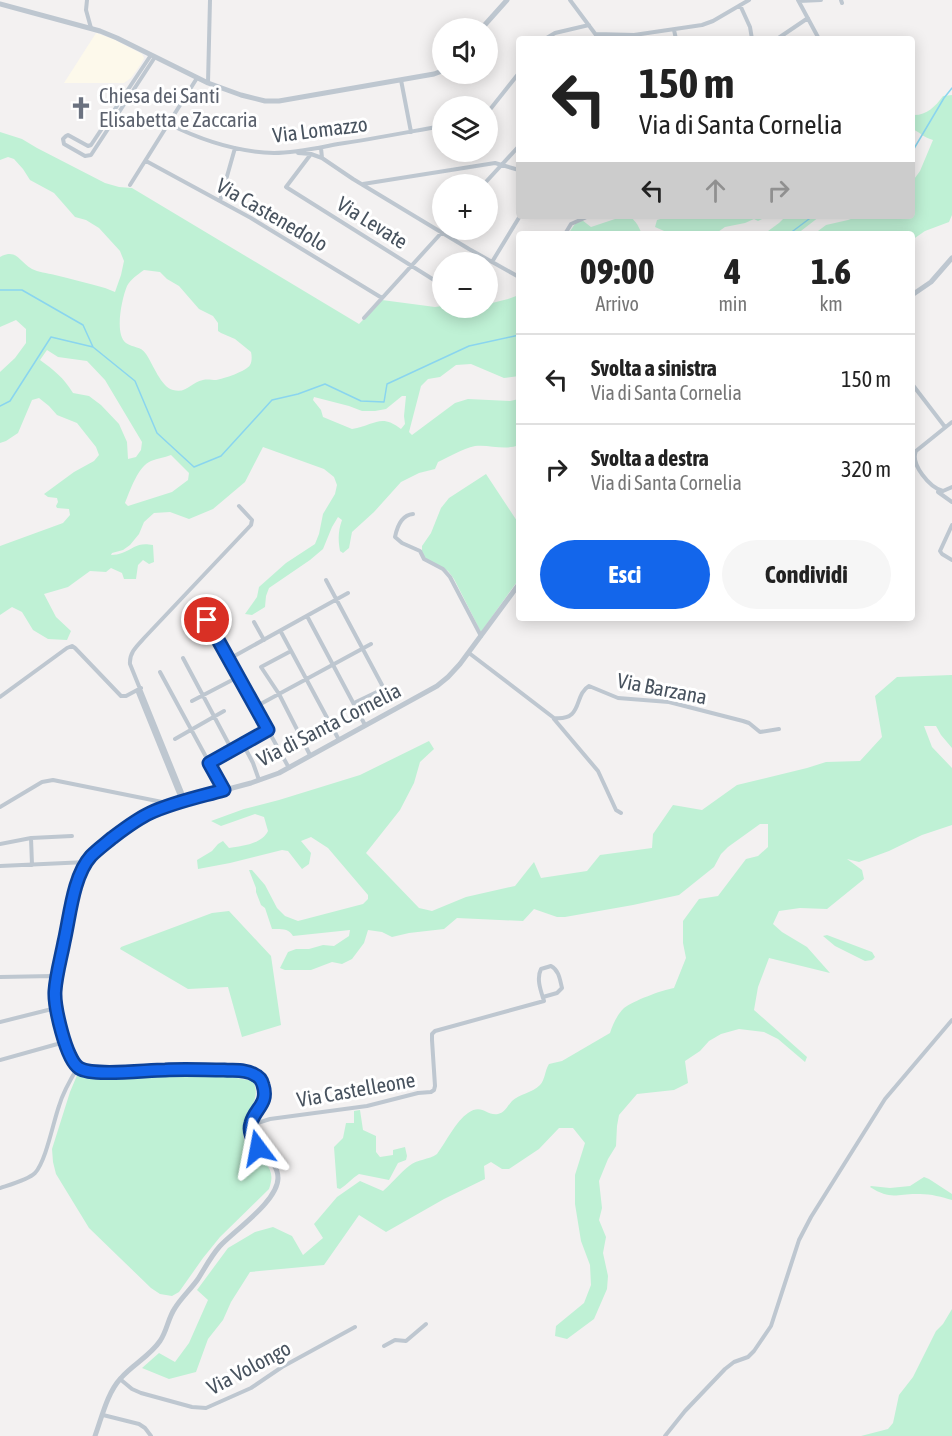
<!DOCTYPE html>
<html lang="it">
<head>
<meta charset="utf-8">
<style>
	:root { --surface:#fff; --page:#f6f6f6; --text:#222; --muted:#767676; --line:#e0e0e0; --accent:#1366eb }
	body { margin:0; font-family:"Asap Condensed",sans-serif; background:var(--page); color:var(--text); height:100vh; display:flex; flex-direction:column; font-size:22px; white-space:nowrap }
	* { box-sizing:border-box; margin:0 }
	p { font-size:20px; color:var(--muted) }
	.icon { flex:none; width:33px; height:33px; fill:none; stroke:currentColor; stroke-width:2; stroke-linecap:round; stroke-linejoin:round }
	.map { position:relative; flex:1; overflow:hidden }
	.details { position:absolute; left:516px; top:231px; width:399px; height:390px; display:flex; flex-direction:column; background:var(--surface); border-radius:6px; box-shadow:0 3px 15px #0003 }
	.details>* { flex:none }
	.hud { position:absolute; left:516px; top:36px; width:399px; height:183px; border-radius:6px; box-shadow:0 3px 15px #0003; background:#fff; color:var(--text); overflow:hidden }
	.buttons { position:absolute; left:432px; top:18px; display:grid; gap:12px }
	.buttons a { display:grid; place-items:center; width:66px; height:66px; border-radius:50%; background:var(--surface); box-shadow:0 3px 15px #0003; font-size:30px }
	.pin { position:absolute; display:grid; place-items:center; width:51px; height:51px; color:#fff; margin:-26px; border:3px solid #fff; border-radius:50%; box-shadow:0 2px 6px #0007 }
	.me { position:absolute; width:66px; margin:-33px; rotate:347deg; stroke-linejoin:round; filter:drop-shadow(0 0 4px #0008) }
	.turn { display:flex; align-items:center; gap:21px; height:126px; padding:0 24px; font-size:27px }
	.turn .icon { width:78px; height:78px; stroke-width:2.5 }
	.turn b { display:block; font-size:42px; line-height:51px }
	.lanes { display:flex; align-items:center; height:57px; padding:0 24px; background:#0003; justify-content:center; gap:30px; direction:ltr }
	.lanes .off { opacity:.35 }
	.eta { display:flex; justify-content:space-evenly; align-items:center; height:102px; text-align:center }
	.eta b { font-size:36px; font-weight:700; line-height:42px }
	.action { display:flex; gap:12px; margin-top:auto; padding:12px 24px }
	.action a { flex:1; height:69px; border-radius:36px; background:var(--accent); color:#fff; font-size:24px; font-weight:700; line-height:69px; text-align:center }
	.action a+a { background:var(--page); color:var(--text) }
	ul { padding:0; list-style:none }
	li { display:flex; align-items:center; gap:18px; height:90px; padding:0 24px; border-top:2px solid var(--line) }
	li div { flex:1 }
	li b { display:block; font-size:22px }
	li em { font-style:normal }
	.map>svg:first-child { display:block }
</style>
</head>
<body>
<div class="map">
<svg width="952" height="1436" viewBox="0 0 952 1436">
	<rect width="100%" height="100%" fill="#f3f1f1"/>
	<path fill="#fdf9eb" d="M96 33 113 39 142 54 144 58 141 64 131 78 124 83H64Z"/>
	<path fill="#bff1d5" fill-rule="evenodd" d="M952 95V215L949 222 925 231 912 240V234H809L818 231 826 225 848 220 859 216H912V182L920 171 933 140C922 137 922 133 912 129V115C926 116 935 107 943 96Z
		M0 132 22 139 37 148 105 183 119 187 132 188 359 324 382 300 435 307 442 306V308H450L459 310 470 308H488V304L508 299 519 295V376L504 378 471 364 456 365 440 377 428 379 421 386 409 432 412 435 455 403 468 399 510 401 519 399V445C504 451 489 444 475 446 462 449 449 457 438 462L435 469 419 473 401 482 374 512 352 532 349 548 343 553 340 551C338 540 338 531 342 520L338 517 332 527 323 549 310 560 269 588 266 596 265 607 252 615 245 614 257 597 259 587 286 563 315 544 319 534 323 514 335 494 337 485 334 477 324 469 263 447 245 482 213 509 189 519 170 512 154 513 144 522 139 534 130 545 123 550 112 553 111 555C115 555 119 554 122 553 135 548 137 542 153 545L154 562 149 564 143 560 138 565 136 579H124L122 573 111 568 106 572 90 571 68 587 44 594 56 617 71 631 67 640 48 639 33 630 22 612 12 607 0 615V546L63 523 70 515 69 509 57 508 56 506 58 502 57 498 48 497 44 494 74 472 94 461 99 455 96 447 77 423 57 415 49 406 39 398 32 400 18 433 6 441 0 443V372L15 358 26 343V329L16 320 0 327V257C17 248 19 262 32 269 38 272 47 273 55 275 71 279 88 283 105 288L115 292 121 275 124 261 120 251 99 228 86 220 75 217 54 193 30 180 23 169 14 159 8 157 0 160ZM144 270 160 272 167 279 179 286 199 309 213 316 218 323V331L221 333 235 339 251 352C252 356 252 362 250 365 247 371 223 379 216 380 212 380 207 379 203 380 191 382 187 394 173 390 161 387 153 364 146 354 141 346 133 348 126 343 114 334 122 298 127 286 131 279 137 275 144 270ZM47 350 58 357 87 361 105 380 142 442 141 450 136 457 128 459 127 442 119 424 101 405 89 396 73 393C64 378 54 370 40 360ZM402 396H406L404 416 405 424 401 429C381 413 375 425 352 429L323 417 321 410 313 400 314 397 349 406 362 411H375L386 409ZM171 455 189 473 188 480 172 492 128 506 125 503C130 491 138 466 151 461 158 458 164 458 171 455Z
		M624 216C634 216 638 225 642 234H568L575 224 582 220 591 227Z
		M670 216H768L758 221 754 219 745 223 725 227 715 234H671L655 227 657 220Z
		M786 216H828L819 217 797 234H764L779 223Z
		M486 474 519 524V579L481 632 454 579 448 571 425 558 422 552V546L431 533 441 508 449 498Z
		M952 675V748L941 735 936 726H924L932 747 952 768V825L922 835 889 851 859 862 847 859 862 870 864 879 827 909 800 908 779 911 773 924 782 932 807 947 830 973 769 958 758 987 754 1010 807 1057 805 1062 778 1039 764 1032 739 1029 721 1034 709 1041 700 1051 685 1061 688 1083 674 1090 637 1094 619 1115 617 1126 616 1146 608 1159 599 1181 602 1208 599 1220 606 1237 603 1253 608 1276 607 1289 594 1319 567 1339 555 1336 556 1326 584 1303 591 1285 590 1265 581 1241 575 1204V1175L585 1143 573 1128H559L539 1149 509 1169H502L491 1162 484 1166 485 1179 444 1199 386 1232 359 1215 324 1265 250 1272 231 1302 223 1320 208 1339 196 1372 169 1379 142 1368 159 1353 175 1362 189 1343 208 1300 197 1290 228 1248 255 1232 273 1227 292 1236 303 1255 323 1238 314 1224 337 1197 360 1181 383 1191C392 1183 400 1173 409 1166 417 1159 429 1160 437 1154 446 1142 456 1121 468 1113 482 1103 486 1116 498 1114 505 1113 508 1105 512 1101 519 1094 532 1093 540 1085 545 1080 545 1070 549 1064L562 1061 610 1033C613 1024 617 1015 624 1008 633 1001 662 990 674 988L686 958 683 943V921L699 899 718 896 746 859 758 856 768 847V824H760L728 847 721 854 714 867 679 895 633 905 565 917H557L534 909 523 921 457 918 444 929 409 933 392 937 382 932 368 930 364 943 352 959 342 964 332 962 311 970H285L280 968 288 952 296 949H309L323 945 334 946 349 936 350 930 293 936C289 928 280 929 272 929L265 908 261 905 256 892V888L249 870H252L265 885 277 908 285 916 298 921 363 904 368 899V895L328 848 311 837 301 841 311 853 309 864 302 869 288 851 282 850 230 863 198 869 197 860 212 851 218 844 223 841 229 848C242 846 262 844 268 831L264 817 255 814 221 826 211 821 244 809 279 800 360 775 429 741 434 749 420 762 414 783 400 810 366 853 419 908 432 911 466 897 515 886 534 862 541 878 587 871 600 855 652 848 653 834 673 805 702 810 737 785 807 768 826 762 860 761 882 737 875 696 897 677Z
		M229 911 271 956 281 1025 242 1037 228 987 188 989 120 949 121 947 212 913Z
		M827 935 872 952 875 957 872 960 865 961 835 946 823 936Z
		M78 1073 114 1077H231L253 1081C264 1103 239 1115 244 1139 250 1161 280 1159 269 1189L220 1237 203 1258 179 1292 172 1296 160 1294 151 1288 89 1228 56 1174 53 1162 52 1149 70 1092Z
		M360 1110 363 1130 376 1136V1152L380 1157 393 1155V1150L405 1147 407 1156 406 1160 398 1163 389 1180 359 1174C352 1178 347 1185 340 1189L337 1188 334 1147 343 1138 346 1123H354V1111Z
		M924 1177 929 1179 952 1194V1200C942 1197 931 1194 920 1194 897 1193 892 1201 870 1187L871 1186 890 1188 910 1186Z
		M952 1309V1436H861L888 1429 893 1423 899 1395 913 1377 936 1331 943 1324Z"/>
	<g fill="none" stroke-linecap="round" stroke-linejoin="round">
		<path stroke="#8ad5ef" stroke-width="1.5" d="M912 152 944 98 952 88
			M832 216 845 217 850 216
			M789 234 813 216
			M0 290H22L83 325 93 347
			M0 406 10 401 51 337 93 347 135 381 157 433 194 467 221 456 272 400 298 394 325 384 361 401 384 402 387 384 469 346 519 335"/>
		<path stroke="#bec7d0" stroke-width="4" d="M87 0 86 10 91 28
			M570 0 599 39
			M798 0 819 39
			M841 0 842 3
			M799 1 821 0
			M740 5 750 27 752 39
			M674 30 676 39
			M596 34 634 35 702 25 713 21 749 0
			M545 39 555 33 589 25
			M777 39 808 18
			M151 55 91 145 88 146 68 135 66 136 63 139 64 144 85 156 91 155 155 57
			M401 80 411 132
			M208 83 210 0
			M488 112 519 73
			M169 124C201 140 238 152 274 153 296 153 317 148 338 144 373 139 408 132 442 126
			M321 148 322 158 353 179 469 249 519 277
			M298 153 311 154 322 158
			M311 154 286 187 442 285
			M146 161 251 218 382 298
			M363 184 495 163 519 170
			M484 184 519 146
			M130 185 197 78
			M220 201 235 148
			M565 234 571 224 589 216
			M492 262 520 216
			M364 318 444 230
			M912 384 945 427
			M952 422 916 451C910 464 930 488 943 491L952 487
			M938 492 952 502
			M413 514C402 515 397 527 395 537L402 543 420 551 424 559 443 569 450 577 481 636
			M952 525 940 551 942 554 952 560
			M326 580 382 685 381 690 354 703
			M307 616 365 725
			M207 620 289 768
			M254 622 264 640
			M281 632 339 740
			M291 651 261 667 279 694 310 755
			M469 653 554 718C584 721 573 695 589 686L618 698 669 702 743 721 749 723 760 732 779 729
			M183 658 232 750
			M229 659 348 593
			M160 672 224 790
			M137 690 182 801
			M0 697 67 648 72 646 75 648 121 696H126L141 688
			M192 701 238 677
			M255 707 371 644
			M554 719 598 771 616 810 621 813
			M175 739 224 711
			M243 744 253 763 259 780
			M209 763 268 730
			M185 800 130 664C129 652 138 645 146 636L251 525 252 520 239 506
			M0 807 42 782 53 780 172 804
			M31 838 32 865
			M0 844 31 838 72 836
			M0 866 87 862
			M0 977 53 976
			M0 1022 52 1009
			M0 1060 61 1043
			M251 1125 270 1119 367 1106 418 1093 431 1092 434 1090 435 1086 432 1040V1034L435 1031 544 1001C541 991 536 979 541 969L551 966C559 970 560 980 562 988L557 993 543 997
			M0 1188C9 1185 28 1180 35 1173 46 1161 53 1123 59 1106 63 1092 70 1080 78 1067L67 1059 61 1043 52 1009V976
			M384 1346 395 1340 406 1341 426 1324
			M120 1379 132 1389 141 1393 192 1407 206 1408 251 1388 282 1367 355 1327
			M103 1415 139 1424 145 1428 151 1436
			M665 1436 685 1411 725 1369 734 1362 748 1357 754 1351 771 1326 799 1240 811 1217 885 1099 952 1020"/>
		<path stroke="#bec7d0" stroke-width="5" d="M0 4 100 31 117 38 208 83 241 95 265 101H279L434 74 442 71
			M482 28 507 0
			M912 295 931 282 952 258
			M95 1436C102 1417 107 1393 121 1378 132 1365 150 1356 160 1341 167 1331 168 1318 175 1308 181 1298 191 1289 198 1279 205 1268 211 1256 220 1246 235 1230 278 1201 278 1178 278 1160 257 1152 251 1137 244 1116 273 1103 262 1082 259 1076 254 1073 248 1072 234 1068 217 1070 202 1070 166 1070 130 1072 93 1072 87 1071 80 1070 76 1065 64 1053 55 1007 55 991L57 977 77 885 84 866 96 851 121 832 148 813 172 804 251 783 279 773 437 686 448 677 460 664 519 584"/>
	</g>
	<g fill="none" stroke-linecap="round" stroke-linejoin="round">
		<g stroke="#0c4299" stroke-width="15">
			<path id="route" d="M207 620 268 730 209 763 224 790C199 797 174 802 150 813 137 819 124 829 112 838 105 844 98 849 91 856 73 876 70 916 64 942 61 958 56 975 55 991 54 1006 66 1060 79 1068 93 1077 146 1070 165 1070 185 1069 205 1070 224 1070 234 1071 246 1069 255 1075 260 1077 262 1081 263 1085 269 1104 255 1108 251 1123 248 1132 253 1140 258 1148"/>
		</g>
		<use href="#route" stroke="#1366eb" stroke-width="10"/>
	</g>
	<defs>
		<g id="church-bare" transform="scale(1.8)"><path d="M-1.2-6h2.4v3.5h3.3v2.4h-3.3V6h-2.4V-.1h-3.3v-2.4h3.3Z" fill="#6b7280" stroke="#fff" stroke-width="2.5" paint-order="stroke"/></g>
	</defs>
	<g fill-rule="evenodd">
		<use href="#church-bare" x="81" y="108"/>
	</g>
	<g text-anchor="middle" stroke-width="6" stroke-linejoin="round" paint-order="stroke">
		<g font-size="21" fill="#5b616d" stroke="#fff" text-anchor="start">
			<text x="99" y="103">Chiesa dei Santi<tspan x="99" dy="24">Elisabetta e Zaccaria</tspan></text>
		</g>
		<g font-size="21" fill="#48535f" stroke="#fff">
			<text transform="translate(320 130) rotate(-7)" y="7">Via Lomazzo</text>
			<text transform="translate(272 215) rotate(30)" y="7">Via Castenedolo</text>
			<text transform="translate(372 223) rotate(32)" y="7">Via Levate</text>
			<text transform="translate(662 689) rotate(11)" y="7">Via Barzana</text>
			<text transform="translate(329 725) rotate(-27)" y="7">Via di Santa Cornelia</text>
			<text transform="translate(356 1090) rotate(-10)" y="7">Via Castelleone</text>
			<text transform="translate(249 1368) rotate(-28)" y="7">Via Volongo</text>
		</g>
	</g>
</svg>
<div class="buttons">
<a><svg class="icon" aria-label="sound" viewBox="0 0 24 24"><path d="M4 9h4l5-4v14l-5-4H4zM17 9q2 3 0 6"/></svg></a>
<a><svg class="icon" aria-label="layers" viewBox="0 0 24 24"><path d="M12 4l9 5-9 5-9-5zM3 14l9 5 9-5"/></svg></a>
<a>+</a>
<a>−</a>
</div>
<div class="pin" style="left:207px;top:620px;background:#d93025"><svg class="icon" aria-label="arrive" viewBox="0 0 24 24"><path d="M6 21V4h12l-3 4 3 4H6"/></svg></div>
<svg class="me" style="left:258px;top:1148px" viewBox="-20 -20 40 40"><path d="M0-17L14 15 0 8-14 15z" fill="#1366eb" stroke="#fff" stroke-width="4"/></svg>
<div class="hud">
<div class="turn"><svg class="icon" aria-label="left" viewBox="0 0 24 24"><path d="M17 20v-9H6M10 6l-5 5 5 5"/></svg><div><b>150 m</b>Via di Santa Cornelia</div></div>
<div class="lanes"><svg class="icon" aria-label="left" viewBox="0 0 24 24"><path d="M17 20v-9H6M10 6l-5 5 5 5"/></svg><svg class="icon off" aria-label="ahead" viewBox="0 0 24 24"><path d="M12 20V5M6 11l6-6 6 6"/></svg><svg class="icon off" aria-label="right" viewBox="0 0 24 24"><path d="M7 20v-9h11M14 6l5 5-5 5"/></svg></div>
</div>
<section class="details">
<div class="eta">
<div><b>09:00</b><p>Arrivo</p></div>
<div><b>4</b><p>min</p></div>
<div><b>1.6</b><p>km</p></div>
</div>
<ul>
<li><svg class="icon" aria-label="left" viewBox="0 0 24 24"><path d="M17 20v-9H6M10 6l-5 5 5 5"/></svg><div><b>Svolta a sinistra</b><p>Via di Santa Cornelia</p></div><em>150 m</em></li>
<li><svg class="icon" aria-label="right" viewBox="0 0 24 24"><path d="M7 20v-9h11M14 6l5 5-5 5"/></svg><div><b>Svolta a destra</b><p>Via di Santa Cornelia</p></div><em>320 m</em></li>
</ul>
<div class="action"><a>Esci</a><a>Condividi</a></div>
</section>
</div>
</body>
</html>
